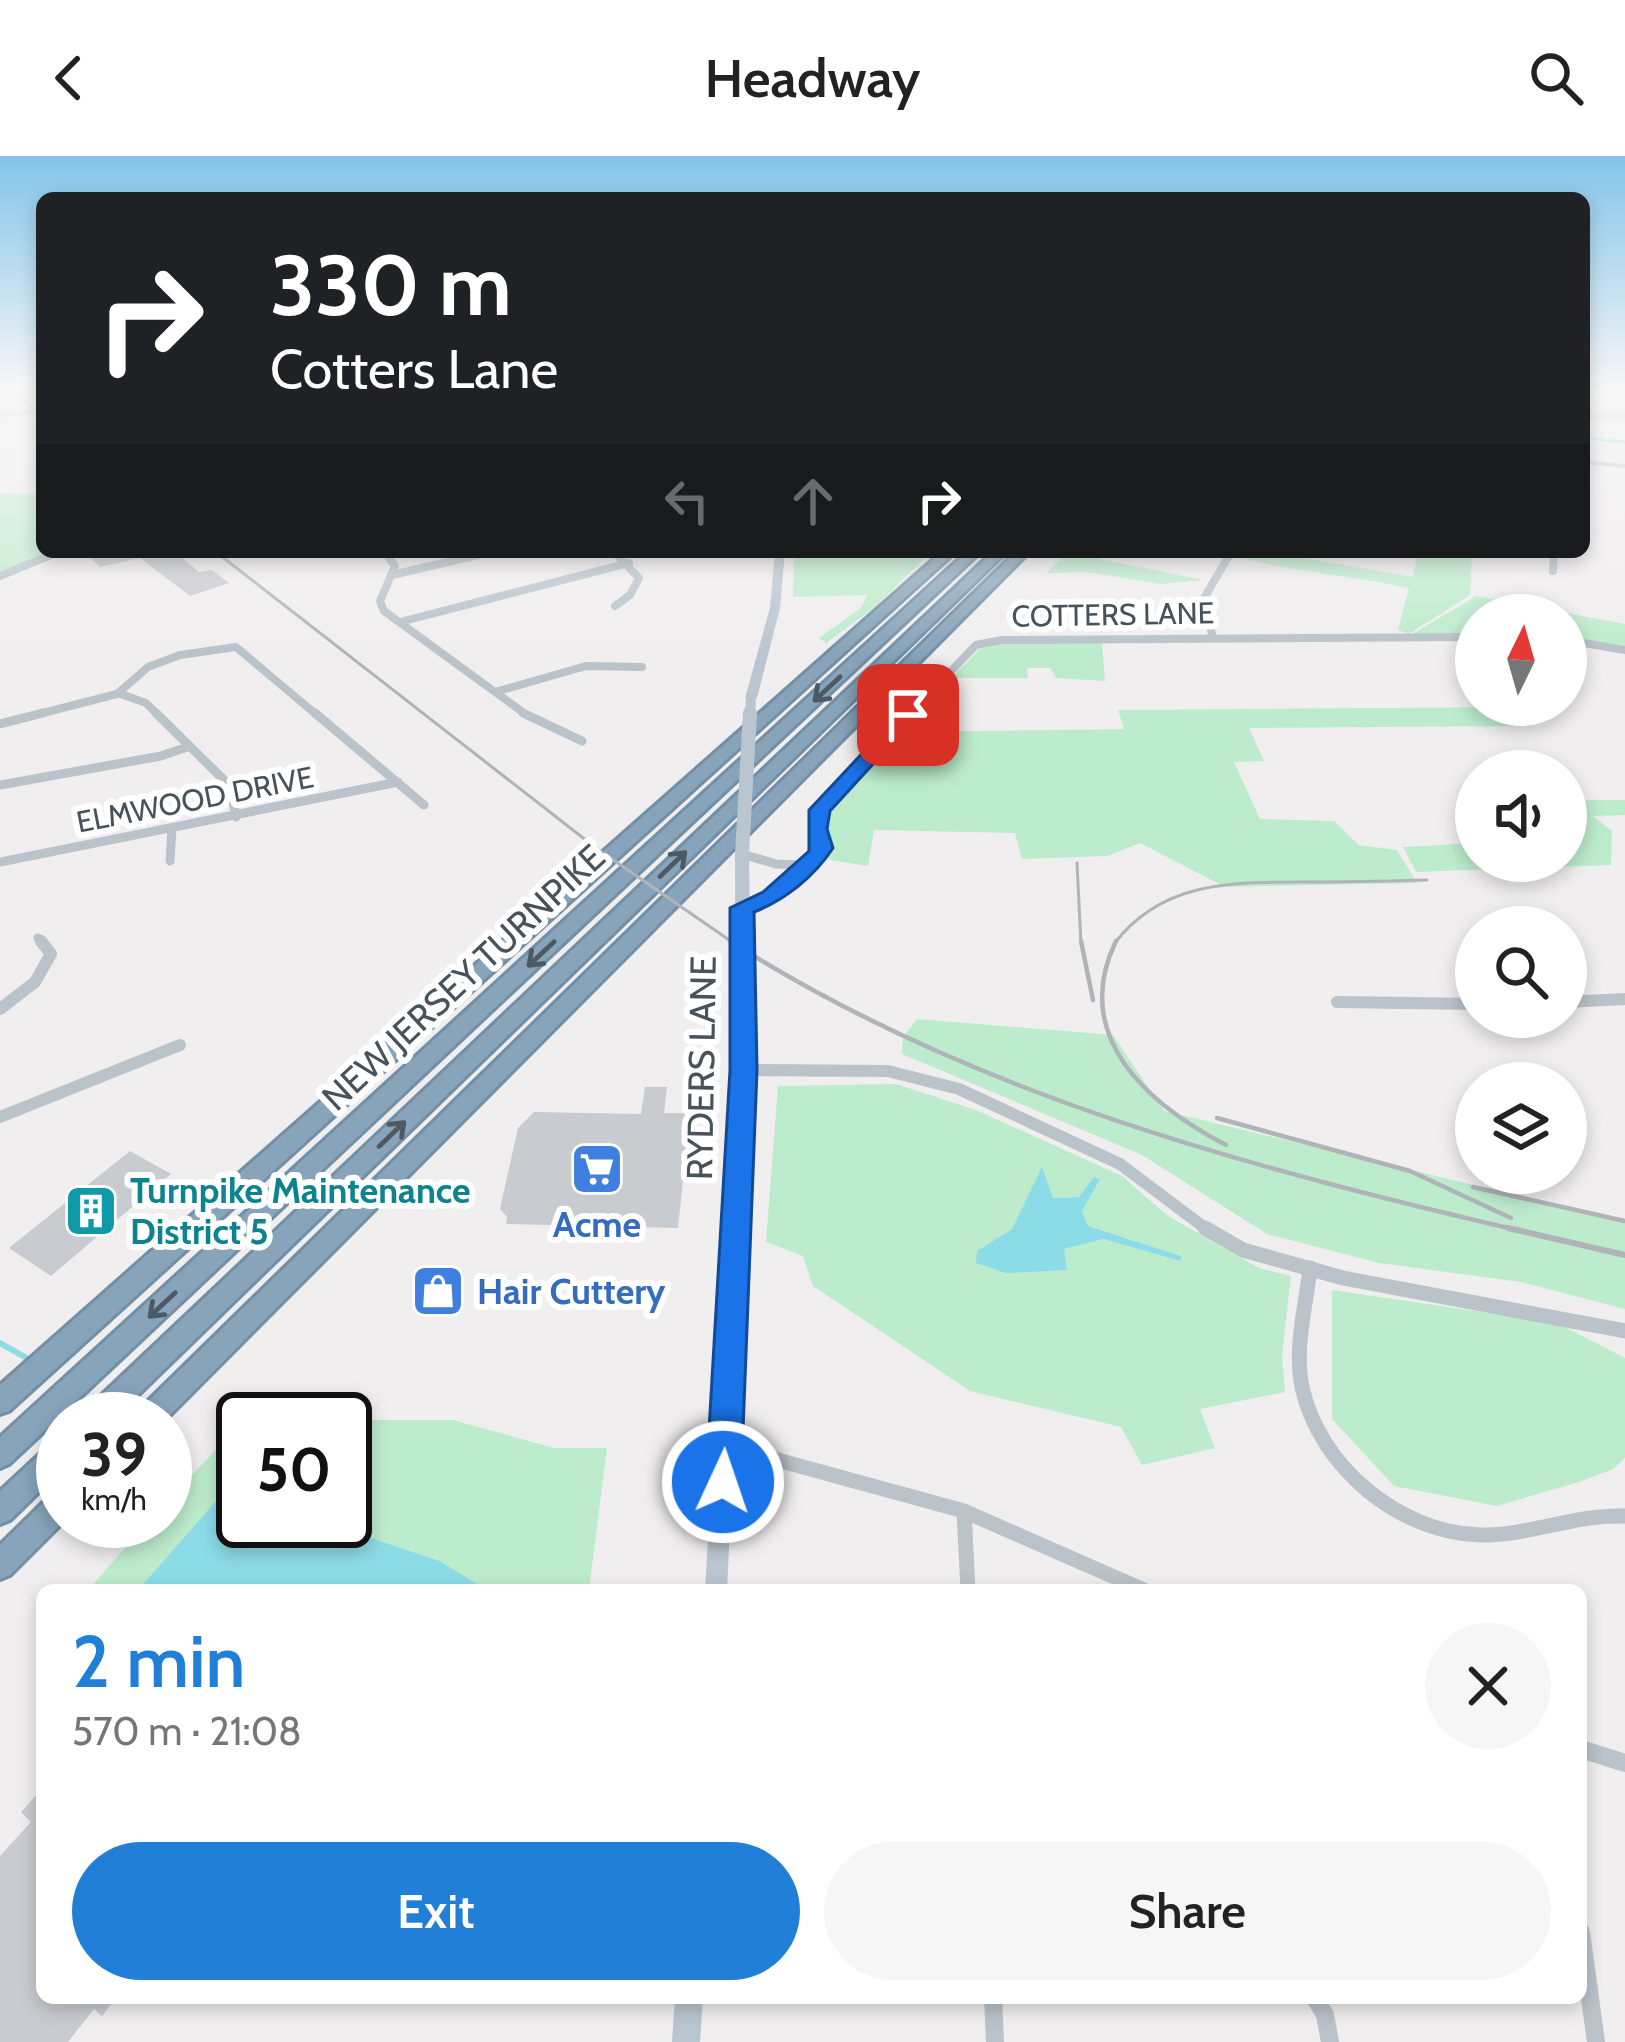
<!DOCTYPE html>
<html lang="en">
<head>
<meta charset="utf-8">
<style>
	:root { --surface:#fff; --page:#f6f6f6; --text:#222; --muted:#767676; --accent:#217fd7 }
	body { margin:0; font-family:Cabin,sans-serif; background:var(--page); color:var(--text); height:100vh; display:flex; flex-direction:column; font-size:45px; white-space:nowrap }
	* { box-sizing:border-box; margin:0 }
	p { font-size:39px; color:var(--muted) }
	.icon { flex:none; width:66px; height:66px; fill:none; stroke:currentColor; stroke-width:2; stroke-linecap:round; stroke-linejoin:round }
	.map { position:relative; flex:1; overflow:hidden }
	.side { position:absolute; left:36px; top:1428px; width:1551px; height:420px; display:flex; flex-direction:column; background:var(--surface); border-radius:18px; box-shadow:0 6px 18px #0003 }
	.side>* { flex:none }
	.banner { position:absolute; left:36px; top:36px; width:1554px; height:366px; border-radius:18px; box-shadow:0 6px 18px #0003; background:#202124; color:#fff; overflow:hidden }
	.needle { width:78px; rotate:5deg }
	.controls { position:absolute; left:1455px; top:438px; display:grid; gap:24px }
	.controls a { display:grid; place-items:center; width:132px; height:132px; border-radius:50%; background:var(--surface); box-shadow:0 6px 18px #0003; font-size:60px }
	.speed { position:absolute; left:36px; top:1236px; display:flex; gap:24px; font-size:60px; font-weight:700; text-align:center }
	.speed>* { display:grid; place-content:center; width:156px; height:156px; border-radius:50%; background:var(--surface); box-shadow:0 6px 18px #0003; line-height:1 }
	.speed small { font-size:30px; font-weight:400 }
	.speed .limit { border:6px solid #111; border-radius:18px; background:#fff; color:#111 }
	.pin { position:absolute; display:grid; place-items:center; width:102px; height:102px; color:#fff; margin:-51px; border-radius:24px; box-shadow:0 6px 18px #0006 }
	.me { position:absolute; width:132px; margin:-66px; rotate:3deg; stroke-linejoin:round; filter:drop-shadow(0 0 9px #0008) }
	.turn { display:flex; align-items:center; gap:42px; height:252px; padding:0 36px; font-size:54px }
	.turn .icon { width:156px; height:156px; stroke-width:2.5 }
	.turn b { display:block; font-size:84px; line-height:102px }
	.lanes { display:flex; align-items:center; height:114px; padding:0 36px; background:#0003; justify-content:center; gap:60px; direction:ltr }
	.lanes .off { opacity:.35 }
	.round { display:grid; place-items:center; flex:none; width:126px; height:126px; border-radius:63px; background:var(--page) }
	.headline { display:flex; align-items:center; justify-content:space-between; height:204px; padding:0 36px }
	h1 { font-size:72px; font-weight:600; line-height:90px; color:var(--accent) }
	.primary-button { display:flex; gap:24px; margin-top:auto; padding:24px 36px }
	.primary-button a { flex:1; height:138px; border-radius:72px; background:var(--accent); color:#fff; font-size:48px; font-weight:600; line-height:138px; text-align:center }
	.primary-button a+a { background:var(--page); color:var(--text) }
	header { display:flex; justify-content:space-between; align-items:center; height:156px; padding:0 36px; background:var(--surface); font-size:54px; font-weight:600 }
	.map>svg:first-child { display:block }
</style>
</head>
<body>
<header><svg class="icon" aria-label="back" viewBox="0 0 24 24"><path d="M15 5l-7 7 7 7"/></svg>Headway<svg class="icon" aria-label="search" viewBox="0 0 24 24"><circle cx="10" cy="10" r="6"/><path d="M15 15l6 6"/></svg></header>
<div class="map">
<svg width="1625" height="1886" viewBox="0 0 1625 1886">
	<rect width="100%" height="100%" fill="#f0eeee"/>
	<path fill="#bdeccc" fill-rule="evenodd" d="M42 337V396H61L0 421V338Z
		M794 396H931L875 451 826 487 819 482 861 452 867 439 793 441Z
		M1067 396H1093L1103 404 1204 424 1160 428 1086 416 1047 417Z
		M1238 396H1270L1413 421 1417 400 1394 396H1464L1472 398 1470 439 1409 478 1398 474 1409 432C1351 419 1291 416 1235 400Z
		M1476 440 1625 468V497L1566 487V459H1476V485L1404 483Z
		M1010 486 1102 487 1105 525 1056 522 1050 512H1027L1028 522H951L980 493Z
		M1517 551 1533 570 1249 572 1264 605 1234 606 1260 663 1334 665 1359 689 1397 694 1417 727 1225 731 1140 687 1107 700 1022 703 1015 677 874 674 868 710 830 704 816 660 896 576 1124 573 1118 554Z
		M1566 630 1578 644H1625V659L1593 660 1612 675 1611 709 1416 716 1403 691 1476 687V705H1566V680L1572 679 1566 669Z
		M917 863 1113 879 1164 955 1625 1065V1153L1521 1126 1379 1107 1267 1078 1142 999 902 898 903 881Z
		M896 928 976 954 1122 1020 1168 1060 1259 1112 1291 1120 1282 1199 1285 1236 1200 1253 1215 1292 1142 1309 1121 1271 970 1235 813 1130 803 1100 766 1086 778 930ZM1043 1014 1052 1042 1079 1041 1100 1025 1082 1055 1088 1070 1181 1100V1104L1102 1083 1063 1093 1067 1113 978 1095 1012 1073Z
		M1332 1134 1557 1167 1625 1202V1302L1613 1313 1579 1326 1497 1350 1394 1330 1332 1263Z
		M345 1264H453L554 1292H607L589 1434H505L477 1428 440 1405 353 1376 344 1365Z
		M243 1265V1314L139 1433 88 1434 149 1365H165V1348Z"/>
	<path fill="#8cdce7" d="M1042 1011 1053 1042 1079 1041 1094 1021 1100 1024 1082 1055 1088 1070 1181 1100V1105L1103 1083 1064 1093 1067 1114 1006 1117 976 1107 977 1095 1012 1073Z
		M243 1314V1365H344L353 1376 440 1405 477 1428 505 1434H138Z"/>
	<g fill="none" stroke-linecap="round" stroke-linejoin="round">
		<path stroke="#8cdce7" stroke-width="3" d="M1584 282 1625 286"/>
		<path stroke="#8cdce7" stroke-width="6" d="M0 1187 34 1206
			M165 1300 170 1303"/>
	</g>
	<path fill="#c8cbd0" d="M110 396H175L199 416 212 414 229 427 190 440 140 402 100 411 90 402Z
		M645 931H667L664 957H690L678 1072 506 1068 507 1061 500 1053 518 972 534 956 641 958Z
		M130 995 171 1018 51 1120 9 1092Z
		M42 1633V1842H116L102 1860 94 1853 68 1886H0V1700L31 1666 21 1656Z"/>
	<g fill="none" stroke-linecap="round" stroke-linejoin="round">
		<g stroke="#738fa6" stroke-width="6">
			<path id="highway" d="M942 396H955L9 1255 0 1258V1229Z
				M967 396H980L9 1308 0 1312V1281Z
				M993 396H1006L113 1263H82L86 1254Z
				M1016 396H1029L165 1264 135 1263 139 1254Z
				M63 1281V1312L10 1364 0 1368V1335L54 1285Z
				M63 1333 64 1365 10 1419 0 1423V1389L53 1337Z"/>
		</g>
		<path stroke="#bac3ca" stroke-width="6" d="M1611 232 1625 238
			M1584 260H1625"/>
		<path stroke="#bac3ca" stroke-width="8" d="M385 396 395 410 380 445 384 455 528 560
			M614 396 639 422 630 439 615 450
			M1553 415 1554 396
			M392 419 491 396
			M0 420 58 396
			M400 466 629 407
			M1213 482 1203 444 1231 396
			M1566 484 1625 494
			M495 536 586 510 642 511
			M118 537 146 547 159 560
			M31 560 117 538 148 511 180 499 236 491 318 560
			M908 560 976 489 1002 484 1476 481"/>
		<path stroke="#bac3ca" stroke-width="9" d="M156 557 230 630 236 661
			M315 557 424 649
			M523 557 582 585
			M0 568 43 557
			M0 629 161 600 187 591
			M742 698 776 708 804 709
			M170 705 172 673
			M0 706 398 626
			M742 752 771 741 817 699 822 692 819 654 911 557
			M38 782 43 788"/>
		<path stroke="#bac3ca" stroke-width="12" d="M1337 846 1476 848
			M1566 846 1625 843
			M0 853 35 826 51 798 41 785
			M744 914 888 915 959 933 1120 1008 1209 1075
			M0 961 180 889"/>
		<path stroke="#bac3ca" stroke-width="15" d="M1205 1072 1243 1094 1343 1122 1625 1175
			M1310 1112C1306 1150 1294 1192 1302 1231 1319 1310 1399 1377 1480 1379 1529 1380 1575 1358 1625 1360
			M726 1290 964 1355 1144 1434
			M964 1355 968 1434"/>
		<path stroke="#bac3ca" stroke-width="18" d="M1581 1593 1625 1607
			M1581 1776 1596 1886
			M993 1842 995 1886
			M1315 1842 1325 1859 1330 1886"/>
		<path fill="#bac6cf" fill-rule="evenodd" d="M42 252V256L0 262V258Z
			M1584 304 1625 308V312L1584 308Z
			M775 396H785L780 452 757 542 751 545 745 542 770 452Z
			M742 694 749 698 752 914 727 1434H705L736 914 735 698Z
			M675 1842H703L700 1886H672Z"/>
		<use href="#highway" fill="#87a4ba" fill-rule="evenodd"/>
		<path stroke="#b0b4b8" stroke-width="3" d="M7 232 42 259
			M216 396 596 692 735 788
			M1077 707 1081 788
			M1114 788C1162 724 1234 726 1307 726 1347 726 1387 725 1427 724"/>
		<path stroke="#b0b4b8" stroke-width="4.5" d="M730 785C969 938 1248 1011 1521 1075
			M1081 785 1093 844
			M1116 785C1070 880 1147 948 1226 989
			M1217 962 1410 1015 1511 1062
			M1473 1031 1625 1065"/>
		<path stroke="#b0b4b8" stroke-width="6" d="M1508 1072 1625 1099"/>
		<path stroke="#bac6cf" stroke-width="10" d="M750 560 751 542"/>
		<path stroke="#bac6cf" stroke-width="14" d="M742 698 750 557"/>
	</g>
	<defs><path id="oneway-shaft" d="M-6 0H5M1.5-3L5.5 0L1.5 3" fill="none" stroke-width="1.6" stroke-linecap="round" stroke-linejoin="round" transform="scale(3)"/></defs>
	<g stroke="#4d5a64">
		<use href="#oneway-shaft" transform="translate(827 533) rotate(137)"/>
		<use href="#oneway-shaft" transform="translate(673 708) rotate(-44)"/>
		<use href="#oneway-shaft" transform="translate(541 798) rotate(137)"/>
		<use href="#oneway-shaft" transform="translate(392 978) rotate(-44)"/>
		<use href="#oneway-shaft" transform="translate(162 1149) rotate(137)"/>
	</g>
	<linearGradient id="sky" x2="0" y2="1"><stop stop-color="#83c4e8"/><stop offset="0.47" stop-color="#f8f7f7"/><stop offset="1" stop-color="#f8f7f7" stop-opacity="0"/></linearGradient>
	<rect width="1625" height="496" fill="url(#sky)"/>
	<path fill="#1a73e8" stroke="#114b97" stroke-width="3" d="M902 555 918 559 830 655 827 673 833 692C814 721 785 744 754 756L757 914 741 1326 736 1338 723 1343 711 1338 706 1326 730 914V752L763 736 809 695V654Z"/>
	<defs>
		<g id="supermarket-square" transform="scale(2.7)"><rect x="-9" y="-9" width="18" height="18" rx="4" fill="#3f7fe0" stroke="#fff"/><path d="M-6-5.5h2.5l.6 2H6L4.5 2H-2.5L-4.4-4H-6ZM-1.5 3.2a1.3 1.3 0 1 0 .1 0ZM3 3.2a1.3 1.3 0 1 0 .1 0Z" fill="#fff"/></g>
		<g id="building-square" transform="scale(2.7)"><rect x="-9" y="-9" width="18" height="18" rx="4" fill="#0f9aa8" stroke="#fff"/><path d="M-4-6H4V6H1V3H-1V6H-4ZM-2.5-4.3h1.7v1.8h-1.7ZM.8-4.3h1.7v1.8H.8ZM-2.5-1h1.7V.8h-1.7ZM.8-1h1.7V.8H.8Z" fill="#fff"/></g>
		<g id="shop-square" transform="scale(2.7)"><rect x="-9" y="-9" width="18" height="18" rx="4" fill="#3f7fe0" stroke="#fff"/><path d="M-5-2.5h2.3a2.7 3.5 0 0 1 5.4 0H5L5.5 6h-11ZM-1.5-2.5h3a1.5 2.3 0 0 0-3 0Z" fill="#fff"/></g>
	</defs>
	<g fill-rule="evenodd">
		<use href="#supermarket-square" x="597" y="1013"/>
		<use href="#building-square" x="91" y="1055"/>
		<use href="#shop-square" x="438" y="1135"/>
	</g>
	<g text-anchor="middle" stroke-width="12" stroke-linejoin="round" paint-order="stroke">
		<g font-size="30" fill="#47525a" stroke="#fff">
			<text transform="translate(1113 459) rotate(-1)" y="10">COTTERS LANE</text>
			<text transform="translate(195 644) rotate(-11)" y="10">ELMWOOD DRIVE</text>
		</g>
		<g font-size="36" fill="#47525a" stroke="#fff">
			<text transform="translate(463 821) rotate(-43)" y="13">NEW JERSEY TURNPIKE</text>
			<text transform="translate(701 912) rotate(-89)" y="13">RYDERS LANE</text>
		</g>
		<g font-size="36" font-weight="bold" fill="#0d838f" stroke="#fff" text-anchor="start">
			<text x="130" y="1047">Turnpike Maintenance<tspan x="130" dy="41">District 5</tspan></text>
		</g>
		<g font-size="36" font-weight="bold" fill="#366cbe" stroke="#fff">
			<text x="597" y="1081">Acme</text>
			<text x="477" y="1148" text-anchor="start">Hair Cuttery</text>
		</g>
	</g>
</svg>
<div class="controls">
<a><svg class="needle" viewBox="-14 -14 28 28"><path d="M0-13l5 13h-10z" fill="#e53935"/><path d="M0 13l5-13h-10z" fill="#767676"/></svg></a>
<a><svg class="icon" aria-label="sound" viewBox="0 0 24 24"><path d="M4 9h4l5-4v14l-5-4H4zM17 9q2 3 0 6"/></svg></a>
<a><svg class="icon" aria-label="search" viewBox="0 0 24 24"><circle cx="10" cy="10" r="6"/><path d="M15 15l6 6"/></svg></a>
<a><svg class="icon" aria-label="layers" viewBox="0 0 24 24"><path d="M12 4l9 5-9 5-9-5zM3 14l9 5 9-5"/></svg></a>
</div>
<div class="speed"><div>39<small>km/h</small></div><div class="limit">50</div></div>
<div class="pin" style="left:908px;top:559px;background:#d93025"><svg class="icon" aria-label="arrive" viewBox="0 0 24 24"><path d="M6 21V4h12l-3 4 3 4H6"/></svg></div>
<svg class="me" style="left:723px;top:1326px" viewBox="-20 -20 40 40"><circle r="17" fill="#1a73e8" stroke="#fff" stroke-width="3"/><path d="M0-11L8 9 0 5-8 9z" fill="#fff"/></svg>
<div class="banner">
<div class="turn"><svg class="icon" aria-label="right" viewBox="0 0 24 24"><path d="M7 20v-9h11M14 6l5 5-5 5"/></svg><div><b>330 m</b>Cotters Lane</div></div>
<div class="lanes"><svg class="icon off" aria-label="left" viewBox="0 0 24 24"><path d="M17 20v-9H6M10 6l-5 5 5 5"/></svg><svg class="icon off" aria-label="ahead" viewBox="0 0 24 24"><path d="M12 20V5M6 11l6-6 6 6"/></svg><svg class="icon" aria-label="right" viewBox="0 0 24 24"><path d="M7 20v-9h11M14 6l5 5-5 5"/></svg></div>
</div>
<section class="side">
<div class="headline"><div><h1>2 min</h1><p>570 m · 21:08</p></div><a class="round"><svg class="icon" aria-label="close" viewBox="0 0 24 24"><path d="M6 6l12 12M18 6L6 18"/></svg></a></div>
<div class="primary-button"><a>Exit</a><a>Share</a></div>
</section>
</div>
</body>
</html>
